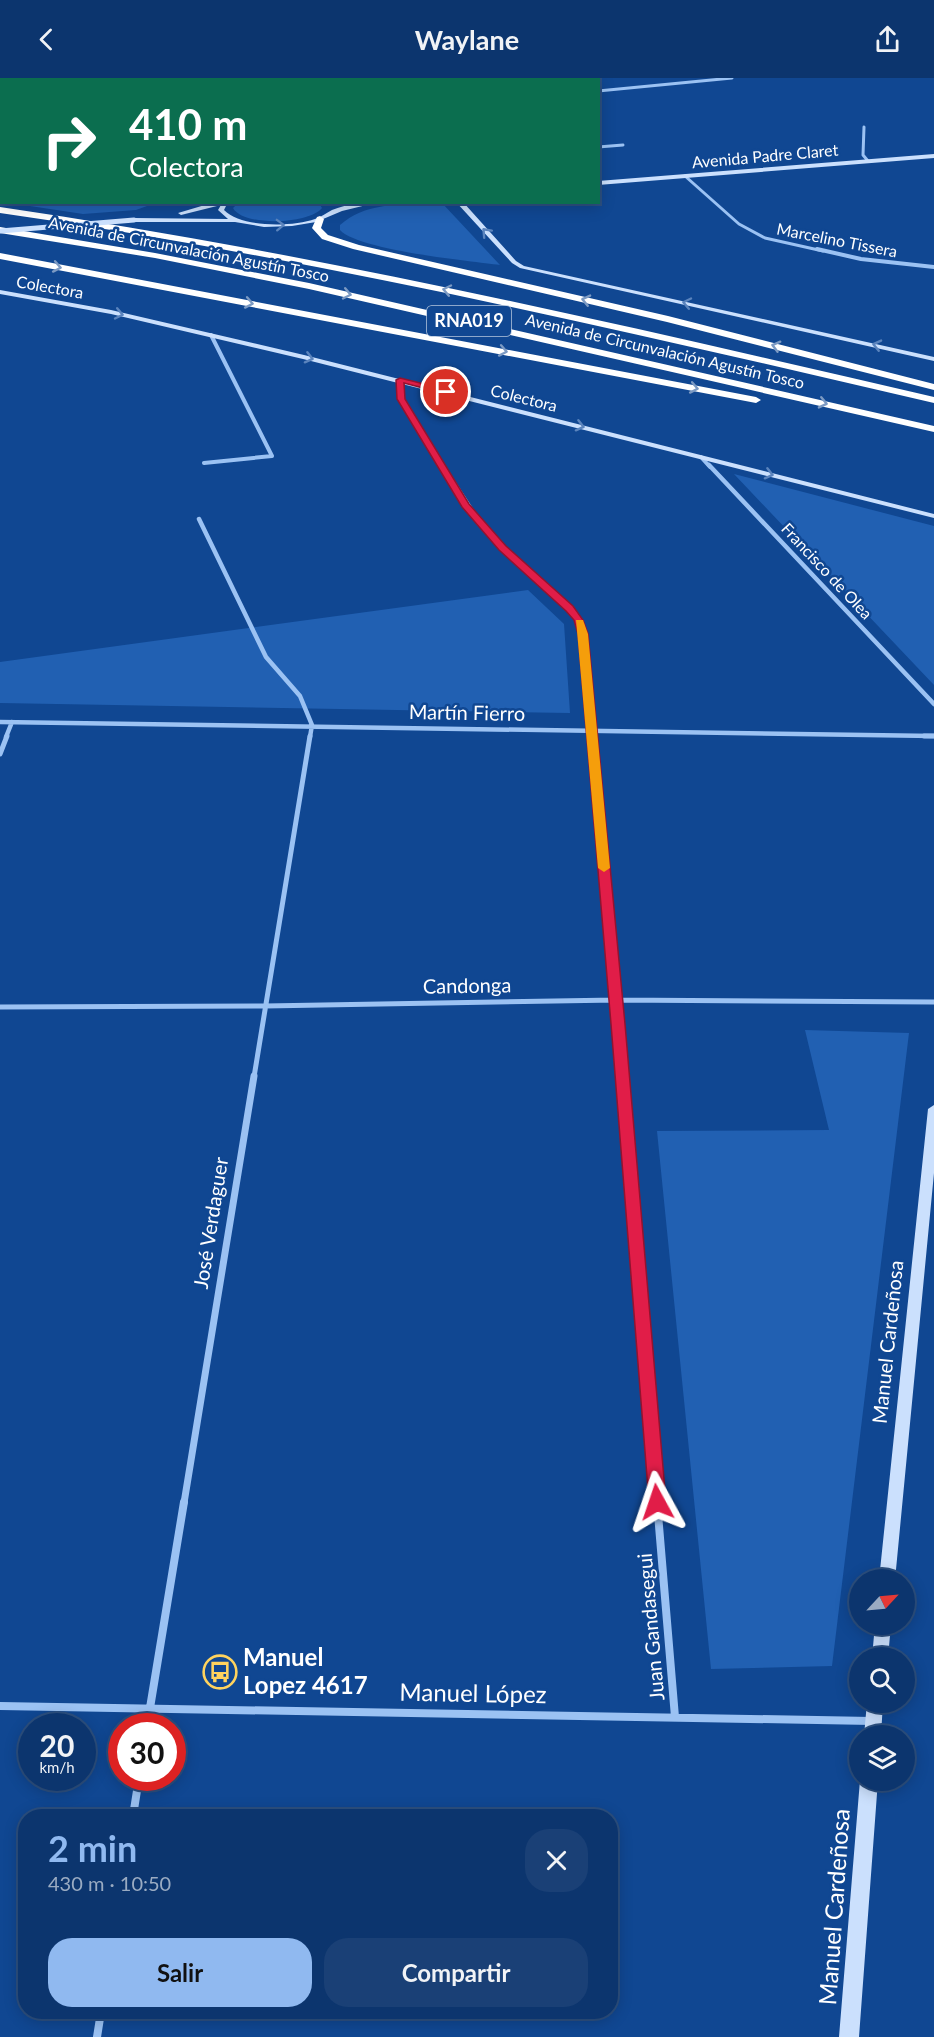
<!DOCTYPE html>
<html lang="es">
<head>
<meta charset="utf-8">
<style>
	:root { --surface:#0c356e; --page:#1a4076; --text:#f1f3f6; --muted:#9aabc2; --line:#2c5081; --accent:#90b9f0 }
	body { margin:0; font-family:Lato,sans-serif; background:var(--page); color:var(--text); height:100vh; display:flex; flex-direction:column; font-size:22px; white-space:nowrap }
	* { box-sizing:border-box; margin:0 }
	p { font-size:20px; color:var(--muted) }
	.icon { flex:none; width:33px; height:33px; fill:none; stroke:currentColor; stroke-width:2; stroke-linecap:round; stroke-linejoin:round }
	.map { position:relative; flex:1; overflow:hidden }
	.drawer { position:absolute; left:18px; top:1731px; width:600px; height:210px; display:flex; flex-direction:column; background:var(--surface); border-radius:24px; box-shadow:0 3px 15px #0003,0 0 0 2px var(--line) }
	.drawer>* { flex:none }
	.hud { position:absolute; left:0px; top:0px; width:600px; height:126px; box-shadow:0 3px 15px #0003,0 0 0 2px var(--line); background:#0b6e4f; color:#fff; overflow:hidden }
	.needle { width:39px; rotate:64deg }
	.controls { position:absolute; left:849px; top:1491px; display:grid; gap:12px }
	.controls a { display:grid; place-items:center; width:66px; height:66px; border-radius:50%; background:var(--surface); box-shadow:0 3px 15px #0003,0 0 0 2px var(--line); font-size:30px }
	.speed { position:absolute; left:18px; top:1635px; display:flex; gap:12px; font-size:30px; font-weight:700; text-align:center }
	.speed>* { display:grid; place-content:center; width:78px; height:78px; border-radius:50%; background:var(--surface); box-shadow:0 3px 15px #0003,0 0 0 2px var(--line); line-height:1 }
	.speed small { font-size:15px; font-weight:400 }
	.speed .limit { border:9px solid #d22; background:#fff; color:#111 }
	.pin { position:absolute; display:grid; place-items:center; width:51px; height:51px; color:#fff; margin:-26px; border:3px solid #fff; border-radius:50%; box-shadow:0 2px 6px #0007 }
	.me { position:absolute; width:66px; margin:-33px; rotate:355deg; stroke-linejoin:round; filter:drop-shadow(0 0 4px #0008) }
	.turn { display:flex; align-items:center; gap:21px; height:126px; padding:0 30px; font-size:27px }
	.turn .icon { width:78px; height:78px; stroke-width:2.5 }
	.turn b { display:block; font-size:42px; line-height:51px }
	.round { display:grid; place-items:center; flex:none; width:63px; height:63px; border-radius:24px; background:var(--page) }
	.headline { display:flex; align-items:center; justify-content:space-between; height:102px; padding:0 30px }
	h1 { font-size:36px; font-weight:700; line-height:45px; color:var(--accent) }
	.action { display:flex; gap:12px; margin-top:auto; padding:12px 30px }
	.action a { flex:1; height:69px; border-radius:24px; background:var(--accent); color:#111; font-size:24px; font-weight:700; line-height:69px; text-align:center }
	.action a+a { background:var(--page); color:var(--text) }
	header { display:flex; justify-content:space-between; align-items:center; height:78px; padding:0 30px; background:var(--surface); font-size:27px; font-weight:700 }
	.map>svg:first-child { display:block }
</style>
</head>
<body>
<header><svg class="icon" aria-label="back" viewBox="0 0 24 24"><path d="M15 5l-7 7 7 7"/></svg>Waylane<svg class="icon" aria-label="share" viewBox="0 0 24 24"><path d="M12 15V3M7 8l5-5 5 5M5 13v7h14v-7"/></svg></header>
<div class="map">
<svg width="934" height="1959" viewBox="0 0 934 1959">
	<rect width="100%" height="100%" fill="#104792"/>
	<path fill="#2160b2" d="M139 125 147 128 136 132 83 136 10 125Z
		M238 125H319L322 130C310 146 243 149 233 130Z
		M423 125H442L500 187C469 183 358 172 340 152V147C366 125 391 128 423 125Z
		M734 396 934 448V607Z
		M528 512 564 546 570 635 0 625V584Z
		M805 952 909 955 832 1588 711 1591 657 1053 829 1052Z"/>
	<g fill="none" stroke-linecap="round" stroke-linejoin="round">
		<path stroke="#9bc2f3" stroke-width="3" d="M308 2 330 0
			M598 13 732 0
			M864 49 863 77 868 83
			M598 69 623 67
			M685 98 739 146 765 160 823 173"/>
		<path stroke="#9bc2f3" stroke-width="4" d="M817 171 861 181 934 189
			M400 302 401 321 442 389
			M701 379 710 389
			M204 385 272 378 211 257"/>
		<path stroke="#9bc2f3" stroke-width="4.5" d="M442 387 484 451 569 530 578 542 583 556 592 659
			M709 387 934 626
			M199 441 266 579 300 618 312 647
			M0 644 934 658
			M6 659 12 644
			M310 659 312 647"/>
		<path stroke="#9bc2f3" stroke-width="5" d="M592 658 622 999
			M924 658H934
			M0 676 7 658
			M0 929 265 928 616 922 934 924
			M254 999 310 658"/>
		<path stroke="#9bc2f3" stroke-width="7" d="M622 998 657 1425
			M184 1425 254 998"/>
		<path stroke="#9bc2f3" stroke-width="8" d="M657 1424 675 1639
			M0 1628 872 1643
			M147 1648 184 1424
			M133 1738 139 1700
			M97 1959 101 1934"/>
		<path fill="#cbe0fd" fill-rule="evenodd" d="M934 76V80L598 107V103Z
			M0 99 2 100V104L0 103Z
			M215 124H228L224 132C242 150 292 149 315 141 321 139 326 135 332 132 347 126 363 124 379 124L342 133 316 144 292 148 264 149 235 144H134L131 142 134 140 228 141 218 132 221 127 181 137 178 135Z
			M456 124H463L516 183 524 188 934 279V283L520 190 512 185Z
			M0 212 111 232 304 277 934 436V440L303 281 111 236 0 216Z
			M934 1027V1095L895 1502H879L928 1031Z
			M875 1546H891L888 1580H872Z
			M867 1624H883L881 1658H864Z
			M860 1702H878L859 1959H839Z"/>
		<path fill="#fff" fill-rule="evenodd" d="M0 129C315 175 624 247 934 319V325C624 253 315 180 0 135Z
			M320 138 324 141 321 150 328 157 359 167 668 238 934 306V312L667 244 353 171 322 161 312 150 317 139Z
			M0 149 155 175 309 205 934 348V354L309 211 155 180 0 155Z
			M0 175 756 319 761 322 756 325 0 181Z"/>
		<path stroke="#cbe0fd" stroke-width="5" d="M0 153 134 142"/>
	</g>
	<defs><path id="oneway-chevron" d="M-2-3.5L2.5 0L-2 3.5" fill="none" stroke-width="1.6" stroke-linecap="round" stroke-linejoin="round" transform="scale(1.5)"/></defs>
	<g stroke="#5b84bd">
		<use href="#oneway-chevron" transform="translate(280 147) rotate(-2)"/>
		<use href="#oneway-chevron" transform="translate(486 154) rotate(-133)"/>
		<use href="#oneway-chevron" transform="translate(687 225) rotate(-168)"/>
		<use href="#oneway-chevron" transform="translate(119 236) rotate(12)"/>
		<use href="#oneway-chevron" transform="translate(877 267) rotate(-167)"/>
		<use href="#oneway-chevron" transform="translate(309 280) rotate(14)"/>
		<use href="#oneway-chevron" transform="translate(580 348) rotate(14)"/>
		<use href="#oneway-chevron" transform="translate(769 396) rotate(14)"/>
	</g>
	<g stroke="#7c9ac3">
		<use href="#oneway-chevron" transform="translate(57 189) rotate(11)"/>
		<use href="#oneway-chevron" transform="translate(447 212) rotate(-168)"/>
		<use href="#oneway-chevron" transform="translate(347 216) rotate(12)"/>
		<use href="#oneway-chevron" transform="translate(586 222) rotate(-167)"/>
		<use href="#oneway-chevron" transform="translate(249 225) rotate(11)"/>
		<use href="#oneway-chevron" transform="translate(776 268) rotate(-165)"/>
		<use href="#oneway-chevron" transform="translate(503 273) rotate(11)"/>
		<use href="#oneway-chevron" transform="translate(694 310) rotate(11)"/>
		<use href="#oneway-chevron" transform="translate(823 325) rotate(13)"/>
	</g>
	<path fill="#e11d48" stroke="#92132f" stroke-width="1.5" d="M400 300 449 312V316H446L404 305 405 321 469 426 506 468 573 528 583 542 588 556 625 946 666 1424 664 1428 657 1430 651 1428 649 1424 611 946 578 556 574 542 566 533 499 472 462 429 397 321 396 302Z"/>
	<path fill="#f59e0b" d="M576 542H583L588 556 610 790 604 794 598 790Z"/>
	<defs>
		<g id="bus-ring" transform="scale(1.725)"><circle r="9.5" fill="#104792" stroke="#ffd35e" stroke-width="1.5"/><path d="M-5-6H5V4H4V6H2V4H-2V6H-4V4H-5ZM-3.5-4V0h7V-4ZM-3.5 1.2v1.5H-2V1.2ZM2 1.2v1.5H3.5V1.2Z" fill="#ffd35e"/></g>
	</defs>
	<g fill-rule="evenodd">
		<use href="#bus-ring" x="220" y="1594"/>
	</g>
	<g text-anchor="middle" stroke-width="5" stroke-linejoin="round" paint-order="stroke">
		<g font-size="16" fill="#fff" stroke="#104792">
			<text transform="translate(765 78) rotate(-5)" y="6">Avenida Padre Claret</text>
			<text transform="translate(837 162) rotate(11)" y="6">Marcelino Tissera</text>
			<text transform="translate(189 171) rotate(11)" y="6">Avenida de Circunvalación Agustín Tosco</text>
			<text transform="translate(50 209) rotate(10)" y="6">Colectora</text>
			<text transform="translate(665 273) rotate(13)" y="6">Avenida de Circunvalación Agustín Tosco</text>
			<text transform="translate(524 320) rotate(14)" y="6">Colectora</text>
			<text transform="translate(827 493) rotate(47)" y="6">Francisco de Olea</text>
		</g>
		<rect fill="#104792" stroke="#b7c8de" stroke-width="1.5" x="427" y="228" width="84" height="30" rx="4.5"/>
		<g font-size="18" font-weight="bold" fill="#fff">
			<text x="469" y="249">RNA019</text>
		</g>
		<g font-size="20" fill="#fff" stroke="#104792">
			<text transform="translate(467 635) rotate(1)" y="7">Martín Fierro</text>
			<text transform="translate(467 908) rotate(-1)" y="7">Candonga</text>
			<text transform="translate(211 1145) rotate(-81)" y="7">José Verdaguer</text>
			<text transform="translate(888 1264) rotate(-84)" y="7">Manuel Cardeñosa</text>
			<text transform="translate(651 1549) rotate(-95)" y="7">Juan Gandasegui</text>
		</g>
		<g font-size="24" font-weight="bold" fill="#fff" stroke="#104792" text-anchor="start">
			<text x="243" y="1588">Manuel<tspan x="243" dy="28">Lopez 4617</tspan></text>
		</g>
		<g font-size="24" fill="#fff" stroke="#104792">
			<text transform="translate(473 1616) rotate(1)" y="8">Manuel López</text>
			<text transform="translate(835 1829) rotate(-86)" y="8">Manuel Cardeñosa</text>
		</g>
	</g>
</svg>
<div class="controls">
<a><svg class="needle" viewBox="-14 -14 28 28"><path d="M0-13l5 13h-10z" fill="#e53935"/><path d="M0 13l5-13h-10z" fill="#9aabc2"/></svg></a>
<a><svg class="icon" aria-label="search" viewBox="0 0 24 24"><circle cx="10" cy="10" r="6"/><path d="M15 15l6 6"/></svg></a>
<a><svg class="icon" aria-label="layers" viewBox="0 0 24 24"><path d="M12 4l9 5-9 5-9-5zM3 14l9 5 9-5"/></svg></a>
</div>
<div class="speed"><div>20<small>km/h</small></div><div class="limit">30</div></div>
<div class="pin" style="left:446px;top:314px;background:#d93025"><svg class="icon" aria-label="arrive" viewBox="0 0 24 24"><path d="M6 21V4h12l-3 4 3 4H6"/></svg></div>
<svg class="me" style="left:657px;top:1424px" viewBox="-20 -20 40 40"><path d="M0-17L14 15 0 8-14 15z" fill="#e11d48" stroke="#fff" stroke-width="4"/></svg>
<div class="hud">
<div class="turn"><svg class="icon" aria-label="right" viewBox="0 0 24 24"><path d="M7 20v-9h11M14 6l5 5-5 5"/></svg><div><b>410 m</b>Colectora</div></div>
</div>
<section class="drawer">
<div class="headline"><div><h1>2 min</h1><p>430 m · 10:50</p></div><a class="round"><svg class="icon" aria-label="close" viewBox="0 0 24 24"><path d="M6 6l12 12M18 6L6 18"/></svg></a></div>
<div class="action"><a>Salir</a><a>Compartir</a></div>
</section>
</div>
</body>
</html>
